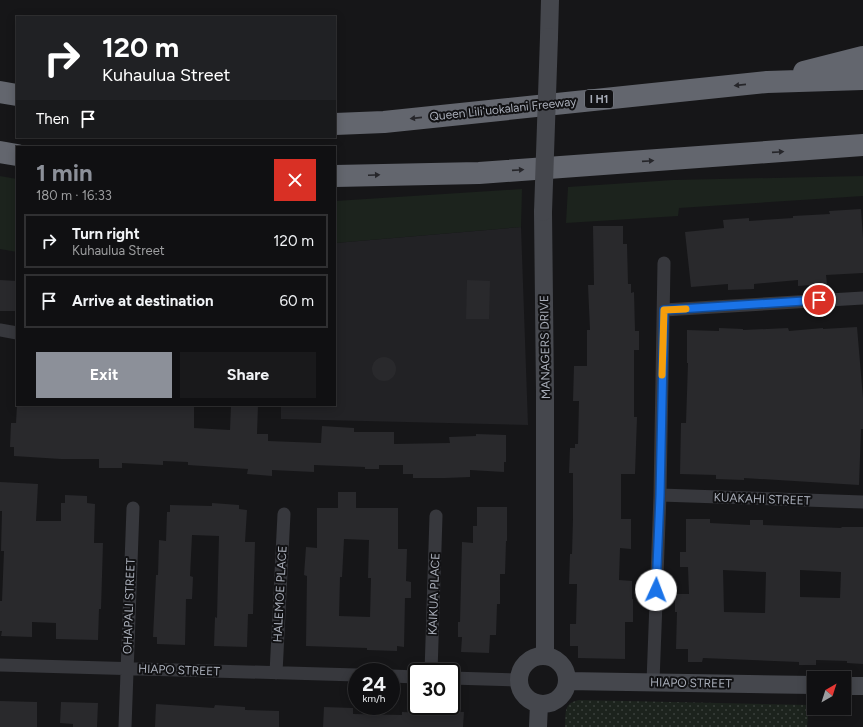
<!DOCTYPE html>
<html lang="en">
<head>
<meta charset="utf-8">
<style>
	:root { --surface:#101012; --page:#19191b; --text:#f1f3f6; --muted:#9c9d9f; --line:#303032; --accent:#8c9099 }
	body { margin:0; font-family:Figtree,sans-serif; background:var(--page); color:var(--text); height:100vh; display:flex; flex-direction:column; font-size:15px; white-space:nowrap }
	* { box-sizing:border-box; margin:0 }
	p { font-size:13px; color:var(--muted) }
	.icon { flex:none; width:22px; height:22px; fill:none; stroke:currentColor; stroke-width:2; stroke-linecap:round; stroke-linejoin:round }
	.map { position:relative; flex:1; overflow:hidden }
	.panel { position:absolute; left:16px; top:146px; width:320px; height:260px; display:flex; flex-direction:column; background:var(--surface); border-radius:0px; box-shadow:0 2px 10px #0003,0 0 0 1px var(--line) }
	.panel>* { flex:none }
	.banner { position:absolute; left:16px; top:16px; width:320px; height:122px; border-radius:0px; box-shadow:0 2px 10px #0003,0 0 0 1px var(--line); background:#202124; color:#fff; overflow:hidden }
	.needle { width:26px; rotate:39deg }
	.tools { position:absolute; left:807px; top:671px; display:grid; gap:8px }
	.tools a { display:grid; place-items:center; width:44px; height:44px; border-radius:0px; background:var(--surface); box-shadow:0 2px 10px #0003,0 0 0 1px var(--line); font-size:20px }
	.speed { position:absolute; left:348px; top:663px; display:flex; gap:8px; font-size:20px; font-weight:700; text-align:center }
	.speed>* { display:grid; place-content:center; width:52px; height:52px; border-radius:50%; background:var(--surface); box-shadow:0 2px 10px #0003,0 0 0 1px var(--line); line-height:1 }
	.speed small { font-size:10px; font-weight:400 }
	.speed .limit { border:2px solid #111; border-radius:6px; background:#fff; color:#111 }
	.pin { position:absolute; display:grid; place-items:center; width:34px; height:34px; color:#fff; margin:-17px; border:2px solid #fff; border-radius:50%; box-shadow:0 1px 4px #0007 }
	.me { position:absolute; width:44px; margin:-22px; rotate:2deg; stroke-linejoin:round; filter:drop-shadow(0 0 3px #0008) }
	.turn { display:flex; align-items:center; gap:14px; height:84px; padding:0 20px; font-size:18px }
	.turn .icon { width:52px; height:52px; stroke-width:2.5 }
	.turn b { display:block; font-size:28px; line-height:34px }
	.then { display:flex; align-items:center; height:38px; padding:0 20px; background:#0003; gap:8px; font-size:15px }
	.round { display:grid; place-items:center; flex:none; width:42px; height:42px; border-radius:0px; background:var(--page) }
	.headline { display:flex; align-items:center; justify-content:space-between; height:68px; padding:0 20px }
	h1 { font-size:24px; font-weight:700; line-height:30px; color:var(--accent) }
	.primary-button { display:flex; gap:8px; margin-top:auto; padding:8px 20px }
	.primary-button a { flex:1; height:46px; border-radius:0px; background:var(--accent); color:#fff; font-size:16px; font-weight:700; line-height:46px; text-align:center }
	.primary-button a+a { background:var(--page); color:var(--text) }
	ul { padding:0; list-style:none }
	li { display:flex; align-items:center; gap:12px; height:54px; margin:0 8px 6px; padding:0 12px; border:2px solid var(--line); border-radius:0px }
	li div { flex:1 }
	li b { display:block; font-size:15px }
	li em { font-style:normal }
	.map>svg:first-child { display:block }
</style>
</head>
<body>
<div class="map">
<svg width="863" height="727" viewBox="0 0 863 727">
	<defs>
		<pattern id="park-dots" width="8" height="8" patternUnits="userSpaceOnUse"><rect width="8" height="8" fill="#1c231d"/><path d="M2 2h.1M6 6h.1" fill="none" stroke="#3a403c" stroke-width="1.8" stroke-linecap="round"/></pattern>
	</defs>
	<rect width="100%" height="100%" fill="#161618"/>
	<path fill="#222225" d="M521 227 528 425 281 419V405H335V243Z"/>
	<path fill="#1c231d" d="M0 176 17 179V252L0 249Z
		M863 176V196L679 208 678 216 566 223 568 187 673 180Z
		M522 189 521 227 335 243V201Z"/>
	<path fill="url(#park-dots)" d="M579 700 809 705 807 727H565C566 713 563 703 579 700Z"/>
	<path fill="#29292c" fill-rule="evenodd" d="M861 209 863 238V273L826 275 827 284 798 286V280L754 284V289L728 290V284L691 287 685 232 724 228 723 220 749 218V221L793 218V216L830 214 829 211Z
		M593 226H623V244H627L628 284H631V293L634 292 635 331H639V350H634V417H637L635 474H621V519H631V549L620 548 619 580 632 581V599H633V622H625V659L578 658V646H570V624H576L577 584H569L570 554H572L573 519V473H569L570 448H575V444H578L579 401H573L574 366H587V330H590L588 285H594Z
		M0 280 17 281V311H0Z
		M467 280 490 281 489 319H466Z
		M857 327 863 398V429H861L859 485 744 478V480L716 479V475L680 474 681 423H686L688 363H687V330L719 331V328L743 329V330L788 328 789 331 823 328V329Z
		M372 369a12 12 0 1 1 24 0a12 12 0 1 1-24 0Z
		M17 405H194V428L230 430 231 405H258L257 434H268V441L321 443 322 426 354 428V432H394V444L450 443 449 437 476 436V434L506 435V462H504V472L470 470V477L445 478H413V474H403V465H379V469H365V467L314 465V472L272 470V476L247 474 248 469 188 465V462L163 461V465L122 463V468H99V459H61L14 456V447H10L11 423H16Z
		M0 482 38 484 36 521H61V503H65V495L87 496V503L95 504 94 543H103L101 609H99L98 640 56 639V623L32 622V637L1 636 2 631H0V601H2L4 551H1L2 511H0Z
		M338 492H356V508H398V549H407L406 581 411 582V598H405L404 647 397 646V651L367 650V648L306 646 307 576 304 575 306 547 317 548V508H338ZM344 539 369 540 368 578H371L370 617 339 616 340 577H342Z
		M212 503 239 505V509L247 510 245 542H255L253 614H248L247 647 214 646 215 617 217 618 219 536 192 535 190 576 193 577 192 599H186L185 645 157 644V637H153L156 575H158L159 540 166 541 167 512H170V505L212 506Z
		M477 507H507V541H506L505 574H500V604H497L496 635H490L489 653 461 652 462 637H458V622H460L462 542 473 543V526H477Z
		M686 519H710V523L750 525V520H763V525L841 528 842 527H863V664L847 663V661L816 660V665H799V662L703 658 702 662H688V649H676L677 612H675V594H689L688 567H680V552H686ZM723 570 766 572 765 613 724 612ZM800 570 841 572 840 598 800 597Z
		M0 701 37 702V727H0Z
		M61 702 98 703 97 727H73V724L60 723Z
		M156 704 214 708 215 705 245 707V710L279 711V727H155Z
		M324 707 353 708V714L402 715V712L432 713V711L464 712 463 727H323Z"/>
	<g fill="none" stroke-linecap="round" stroke-linejoin="round">
		<path stroke="#37383d" stroke-width="13" d="M664 310 863 298
			M0 330 17 333
			M660 495 863 502
			M0 665 357 675
			M431 672 436 516
			M276 673 284 514
			M391 676 417 677
			M451 678 519 680
			M653 682 660 495 664 263
			M125 727 133 508"/>
		<path stroke="#45474d" stroke-width="18" d="M549 37 550 0
			M543 212 545 392V656
			M519 680a24 24 0 1 1 48 0a24 24 0 1 1-48 0Z
			M567 681 814 685
			M844 686H863
			M538 727 539 704"/>
		<path stroke="#63666e" stroke-width="22" d="M804 72 863 57
			M0 92 17 95
			M335 124 384 122 767 82 863 79
			M0 152 17 155
			M335 176 479 173 863 145"/>
		<path stroke="#45474d" stroke-width="18" d="M543 212 549 37"/>
	</g>
	<defs><path id="oneway-solid" d="M-6-.8H1V-3.2L6.5 0L1 3.2V.8H-6Z"/></defs>
	<g fill="#26262a">
		<use href="#oneway-solid" transform="translate(740 85) rotate(174)"/>
		<use href="#oneway-solid" transform="translate(416 118) rotate(174)"/>
		<use href="#oneway-solid" transform="translate(778 152) rotate(-4)"/>
		<use href="#oneway-solid" transform="translate(648 161) rotate(-4)"/>
		<use href="#oneway-solid" transform="translate(518 170) rotate(-4)"/>
		<use href="#oneway-solid" transform="translate(374 175) rotate(-2)"/>
	</g>
	<g fill="none" stroke-linecap="round" stroke-linejoin="round">
		<g stroke="#114b97" stroke-width="10">
			<path id="route" d="M656 590 660 496 664 310 819 300"/>
		</g>
		<use href="#route" stroke="#1a73e8" stroke-width="7"/>
		<path stroke="#f59e0b" stroke-width="7" d="M662 375 664 310 686 309"/>
	</g>
	<g text-anchor="middle" stroke-width="4" stroke-linejoin="round" paint-order="stroke">
		<rect fill="#111113" stroke="#7b7e86" stroke-width="1" x="585" y="90" width="28" height="18" rx="3"/>
		<g font-size="11" font-weight="bold" fill="#a8adb8">
			<text x="599" y="103">I H1</text>
		</g>
		<g font-size="12" fill="#a8adb8" stroke="#111113">
			<text transform="translate(503 109) rotate(-6)" y="4">Queen Liliʻuokalani Freeway</text>
			<text transform="translate(545 347) rotate(-91)" y="4">MANAGERS DRIVE</text>
			<text transform="translate(762 499) rotate(2)" y="4">KUAKAHI STREET</text>
			<text transform="translate(280 594) rotate(-87)" y="4">HALEMOE PLACE</text>
			<text transform="translate(434 594) rotate(-88)" y="4">KAIKUA PLACE</text>
			<text transform="translate(129 606) rotate(-88)" y="4">OHAPALI STREET</text>
			<text transform="translate(179 670) rotate(2)" y="4">HIAPO STREET</text>
			<text transform="translate(691 683) rotate(1)" y="4">HIAPO STREET</text>
		</g>
	</g>
</svg>
<div class="tools">
<a><svg class="needle" viewBox="-14 -14 28 28"><path d="M0-13l5 13h-10z" fill="#e53935"/><path d="M0 13l5-13h-10z" fill="#9c9d9f"/></svg></a>
</div>
<div class="speed"><div>24<small>km/h</small></div><div class="limit">30</div></div>
<div class="pin" style="left:819px;top:300px;background:#d93025"><svg class="icon" aria-label="arrive" viewBox="0 0 24 24"><path d="M6 21V4h12l-3 4 3 4H6"/></svg></div>
<svg class="me" style="left:656px;top:590px" viewBox="-20 -20 40 40"><circle r="19" fill="#fff"/><path d="M0-13L10 11 0 6-10 11z" fill="#1a73e8"/></svg>
<div class="banner">
<div class="turn"><svg class="icon" aria-label="right" viewBox="0 0 24 24"><path d="M7 20v-9h11M14 6l5 5-5 5"/></svg><div><b>120 m</b>Kuhaulua Street</div></div>
<div class="then">Then<svg class="icon" aria-label="arrive" viewBox="0 0 24 24"><path d="M6 21V4h12l-3 4 3 4H6"/></svg></div>
</div>
<section class="panel">
<div class="headline"><div><h1>1 min</h1><p>180 m · 16:33</p></div><a class="round" style="background:#d93025;color:#fff"><svg class="icon" aria-label="close" viewBox="0 0 24 24"><path d="M6 6l12 12M18 6L6 18"/></svg></a></div>
<ul>
<li><svg class="icon" aria-label="right" viewBox="0 0 24 24"><path d="M7 20v-9h11M14 6l5 5-5 5"/></svg><div><b>Turn right</b><p>Kuhaulua Street</p></div><em>120 m</em></li>
<li><svg class="icon" aria-label="arrive" viewBox="0 0 24 24"><path d="M6 21V4h12l-3 4 3 4H6"/></svg><div><b>Arrive at destination</b></div><em>60 m</em></li>
</ul>
<div class="primary-button"><a>Exit</a><a>Share</a></div>
</section>
</div>
</body>
</html>
